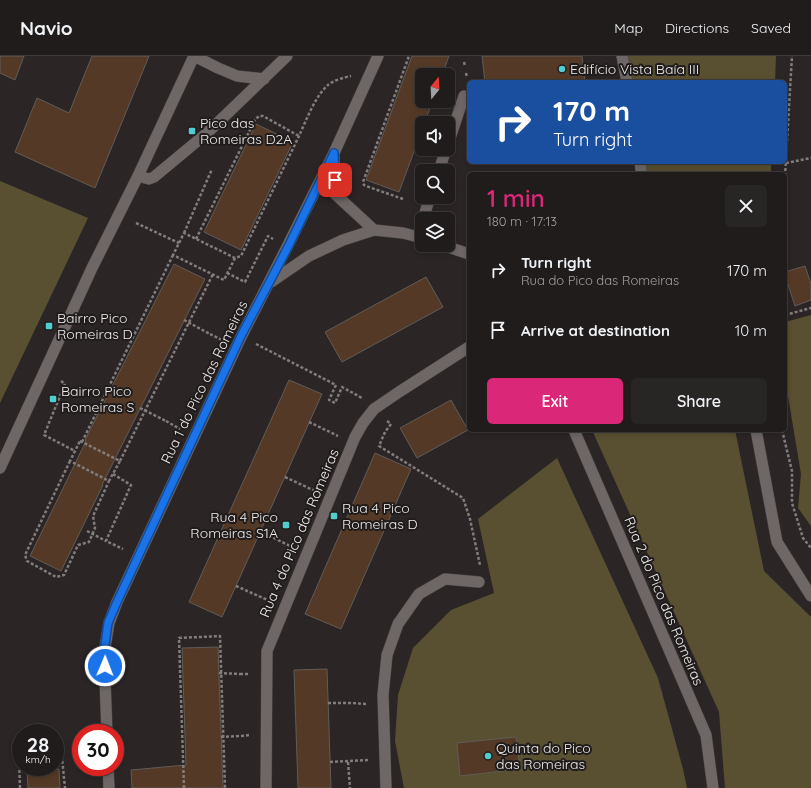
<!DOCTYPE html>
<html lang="en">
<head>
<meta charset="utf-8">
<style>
	:root { --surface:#201c1c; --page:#282525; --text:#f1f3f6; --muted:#a2a1a3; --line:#3d3a3b; --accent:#db2777 }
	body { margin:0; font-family:Quicksand,sans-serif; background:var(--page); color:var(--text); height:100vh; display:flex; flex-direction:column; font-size:15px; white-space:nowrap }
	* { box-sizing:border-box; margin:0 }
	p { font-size:13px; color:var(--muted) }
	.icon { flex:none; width:22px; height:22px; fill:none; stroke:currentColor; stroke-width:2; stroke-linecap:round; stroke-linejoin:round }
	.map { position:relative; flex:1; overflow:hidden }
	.side { position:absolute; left:467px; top:116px; width:320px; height:260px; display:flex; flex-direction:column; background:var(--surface); border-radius:6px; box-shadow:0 2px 6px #0003,0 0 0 1px var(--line) }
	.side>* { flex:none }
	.hud { position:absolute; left:467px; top:24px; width:320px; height:84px; border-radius:6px; box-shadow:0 2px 6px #0003,0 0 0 1px var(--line); background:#1a4fa0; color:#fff; overflow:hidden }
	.needle { width:26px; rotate:18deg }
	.tools { position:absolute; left:415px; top:12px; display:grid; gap:8px }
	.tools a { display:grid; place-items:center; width:40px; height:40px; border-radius:6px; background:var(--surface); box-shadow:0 2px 6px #0003,0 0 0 1px var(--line); font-size:20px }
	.speed { position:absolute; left:12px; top:668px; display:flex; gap:8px; font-size:20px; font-weight:700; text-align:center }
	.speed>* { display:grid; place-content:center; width:52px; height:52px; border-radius:50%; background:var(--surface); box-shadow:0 2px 6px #0003,0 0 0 1px var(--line); line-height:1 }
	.speed small { font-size:10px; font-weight:400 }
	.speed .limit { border:6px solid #d22; background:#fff; color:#111 }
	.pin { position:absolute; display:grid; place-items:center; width:34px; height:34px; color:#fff; margin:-17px; border-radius:8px; box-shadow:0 2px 6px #0006 }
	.me { position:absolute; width:44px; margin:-22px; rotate:1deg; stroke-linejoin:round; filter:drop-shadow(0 0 3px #0008) }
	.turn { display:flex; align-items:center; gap:14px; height:84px; padding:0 20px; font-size:18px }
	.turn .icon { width:52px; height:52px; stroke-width:2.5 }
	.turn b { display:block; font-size:28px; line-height:34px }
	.round { display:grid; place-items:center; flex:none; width:42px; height:42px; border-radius:6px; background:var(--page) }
	.summary { display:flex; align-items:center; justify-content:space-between; height:68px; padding:0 20px }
	h1 { font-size:24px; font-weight:600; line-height:30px; color:var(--accent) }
	.button { display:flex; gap:8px; margin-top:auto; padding:8px 20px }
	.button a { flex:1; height:46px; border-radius:6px; background:var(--accent); color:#fff; font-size:16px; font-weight:600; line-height:46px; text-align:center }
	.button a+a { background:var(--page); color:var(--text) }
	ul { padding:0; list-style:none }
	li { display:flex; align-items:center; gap:12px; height:60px; padding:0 20px }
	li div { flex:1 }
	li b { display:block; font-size:15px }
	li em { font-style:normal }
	header { display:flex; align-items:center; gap:24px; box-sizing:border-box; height:56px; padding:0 20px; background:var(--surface); border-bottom:1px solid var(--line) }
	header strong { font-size:19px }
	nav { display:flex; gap:22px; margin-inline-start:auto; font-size:14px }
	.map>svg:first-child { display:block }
</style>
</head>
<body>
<header>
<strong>Navio</strong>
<nav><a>Map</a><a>Directions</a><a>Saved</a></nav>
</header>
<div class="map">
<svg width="811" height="732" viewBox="0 0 811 732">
	<rect width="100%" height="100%" fill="#2b2625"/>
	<path fill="#595032" d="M622 0H776L775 26H627Z
		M640 106H771V118H644Z
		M0 125 88 162 0 347Z
		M811 259V470L798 452 801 418 785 322V266Z
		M592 374H735L764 515 811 561V732H725L719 656Z
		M557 402 658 622 683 713 687 732H404L395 685 398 639 413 592 451 554 494 537 478 463Z"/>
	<path fill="#543a26" stroke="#615c58" d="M0 0H24L15 24 0 17Z
		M92 0H149L95 132 15 96 37 42 69 57Z
		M412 0H449L442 19H422V45H433L424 67H422V74L399 136 366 124Z
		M482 0H582L585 26H485Z
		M256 68 293 86 241 194 204 176Z
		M174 208 205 223 102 429H103L61 515 30 500 86 385 85 384Z
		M805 210 811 228V244L795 250 785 219V216Z
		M426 221 443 251 342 306 325 276Z
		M289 324 322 338 222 561 189 546Z
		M451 344 468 374 417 402 400 372Z
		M375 397 411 413 341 573 305 558Z
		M218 591 223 732H132L131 714 186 709 182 592Z
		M327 613 331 732H298L294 614Z
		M516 681 520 713 460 720 457 687Z
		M59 713 60 732H28L27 714Z"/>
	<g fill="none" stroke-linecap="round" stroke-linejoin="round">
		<g stroke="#484443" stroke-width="12">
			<path id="minor" d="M194 0 218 12 237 20 264 23
				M622 0 627 26
				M448 88 464 40
				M334 100 335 138 374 174
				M640 106 641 114
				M439 115 446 93
				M138 120 149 123 154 121 207 77 287 0
				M423 163 430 141
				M442 189 469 198
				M271 226 309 200 343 184 374 174 403 177 422 182
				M574 374 706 679 713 732
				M756 374 777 486 811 540
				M107 677 104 597 109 567 117 546 241 281 287 191 334 97 378 0
				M108 711 109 732
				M266 732 267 595 355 381 363 367 374 353 399 336 469 291
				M386 732 383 639 387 599 398 568 419 538 445 523 479 526"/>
		</g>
		<g stroke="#484443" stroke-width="12">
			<path id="secondary" d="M0 412 92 212 138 120 194 0"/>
		</g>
		<path stroke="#817d7c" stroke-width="2.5" stroke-dasharray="3 2" stroke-linecap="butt" d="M464 6 465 10
			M466 17 467 22
			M786 107 811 102
			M785 120 792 0
			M403 143 366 130 364 129 363 126 409 0
			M136 167 179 187
			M184 177 212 113
			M196 183 255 64 259 60H263L299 80
			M235 202 224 224 173 199 184 177 235 202 241 200 299 80C306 65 315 40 328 29 332 25 345 21 351 20
			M227 217 245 226 268 180 273 183
			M785 259 811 252
			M210 278 222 284
			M256 288 336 329 329 344 335 347 342 331 362 342
			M61 325 65 328 44 379 75 395
			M166 365 180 373
			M387 365 391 368 385 376 379 390 463 442 470 463 480 509
			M309 366 338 380
			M782 374 792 415V447L803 482 811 492
			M80 385 120 405 109 425 70 405Z
			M82 386 173 199
			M70 405 25 499 27 505 56 521 64 519 78 489 89 486 95 472 93 460 109 425
			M120 405 213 218
			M113 418 131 429 106 485 123 493
			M285 421 315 435
			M260 475 292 491
			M236 530 270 545
			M240 618H250
			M328 647H351L367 648
			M241 680 250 679
			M55 702H62L65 732
			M330 706 368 704
			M348 706 350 732
			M20 732 19 704H21
			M184 732 179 582 220 580 225 732"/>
		<use href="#minor" stroke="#6e6766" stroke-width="11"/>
		<use href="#secondary" stroke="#6e6766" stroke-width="11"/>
		<path stroke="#817d7c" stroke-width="2.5" stroke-dasharray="3 2" stroke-linecap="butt" d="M184 264 210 278
			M140 352 166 365
			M87 475 106 485
			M219 617 240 618
			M221 681 241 680"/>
	</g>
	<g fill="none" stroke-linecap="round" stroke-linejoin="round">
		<g stroke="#114b97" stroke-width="10">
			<path id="route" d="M105 610 104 596 108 567 117 546 241 280 288 191 334 97 335 124"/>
		</g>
		<use href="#route" stroke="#1a73e8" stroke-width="7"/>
	</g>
	<g fill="#52cdcf" stroke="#211c1c" stroke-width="1.5">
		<circle cx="562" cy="13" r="4"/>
		<rect x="188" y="71" width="8" height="8" rx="2"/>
		<rect x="45" y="266" width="8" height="8" rx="2"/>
		<rect x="49" y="339" width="8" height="8" rx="2"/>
		<rect x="330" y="456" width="8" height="8" rx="2"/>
		<rect x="282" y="465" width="8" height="8" rx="2"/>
		<circle cx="488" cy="700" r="4"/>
	</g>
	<g text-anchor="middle" stroke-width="4" stroke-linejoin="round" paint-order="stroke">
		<g font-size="14" fill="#eeebea" stroke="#211c1c" text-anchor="start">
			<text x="570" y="18">Edifício Vista Baía III</text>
			<text x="200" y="72">Pico das<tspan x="200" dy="16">Romeiras D2A</tspan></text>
			<text x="57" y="267">Bairro Pico<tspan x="57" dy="16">Romeiras D</tspan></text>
			<text x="61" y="340">Bairro Pico<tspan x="61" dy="16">Romeiras S</tspan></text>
			<text x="342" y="457">Rua 4 Pico<tspan x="342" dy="16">Romeiras D</tspan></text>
			<text x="278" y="466" text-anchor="end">Rua 4 Pico<tspan x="278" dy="16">Romeiras S1A</tspan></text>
			<text x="496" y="697">Quinta do Pico<tspan x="496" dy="16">das Romeiras</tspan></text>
		</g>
		<g font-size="14" fill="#eeebea" stroke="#211c1c">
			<text transform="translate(204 326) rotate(-64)" y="5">Rua 1 do Pico das Romeiras</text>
			<text transform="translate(299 477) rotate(-67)" y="5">Rua 4 do Pico das Romeiras</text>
			<text transform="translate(664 545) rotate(67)" y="5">Rua 2 do Pico das Romeiras</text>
		</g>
	</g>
</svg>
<div class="tools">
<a><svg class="needle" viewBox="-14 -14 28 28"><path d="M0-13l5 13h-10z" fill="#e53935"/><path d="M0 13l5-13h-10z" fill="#a2a1a3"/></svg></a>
<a><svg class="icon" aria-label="sound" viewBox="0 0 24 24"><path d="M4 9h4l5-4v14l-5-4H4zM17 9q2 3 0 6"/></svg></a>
<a><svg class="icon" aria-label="search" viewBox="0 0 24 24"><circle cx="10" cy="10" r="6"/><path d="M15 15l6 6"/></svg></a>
<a><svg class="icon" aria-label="layers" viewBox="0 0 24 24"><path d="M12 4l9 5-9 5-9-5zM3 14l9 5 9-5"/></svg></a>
</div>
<div class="speed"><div>28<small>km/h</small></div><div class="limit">30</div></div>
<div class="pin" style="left:335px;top:124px;background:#d93025"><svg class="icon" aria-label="arrive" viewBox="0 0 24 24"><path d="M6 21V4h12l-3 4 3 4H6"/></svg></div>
<svg class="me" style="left:105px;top:610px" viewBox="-20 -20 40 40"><circle r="17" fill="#1a73e8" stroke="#fff" stroke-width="3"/><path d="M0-11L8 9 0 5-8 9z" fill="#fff"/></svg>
<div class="hud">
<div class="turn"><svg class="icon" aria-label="right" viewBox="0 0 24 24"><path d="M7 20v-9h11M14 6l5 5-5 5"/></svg><div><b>170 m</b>Turn right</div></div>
</div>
<section class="side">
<div class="summary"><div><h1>1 min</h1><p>180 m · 17:13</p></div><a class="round"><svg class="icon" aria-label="close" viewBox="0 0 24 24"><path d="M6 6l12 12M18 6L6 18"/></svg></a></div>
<ul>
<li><svg class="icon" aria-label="right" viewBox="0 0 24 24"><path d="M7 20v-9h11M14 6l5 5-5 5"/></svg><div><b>Turn right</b><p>Rua do Pico das Romeiras</p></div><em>170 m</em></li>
<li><svg class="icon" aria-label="arrive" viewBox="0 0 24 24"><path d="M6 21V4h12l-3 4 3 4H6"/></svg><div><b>Arrive at destination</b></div><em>10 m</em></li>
</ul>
<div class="button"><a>Exit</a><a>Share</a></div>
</section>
</div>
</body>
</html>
